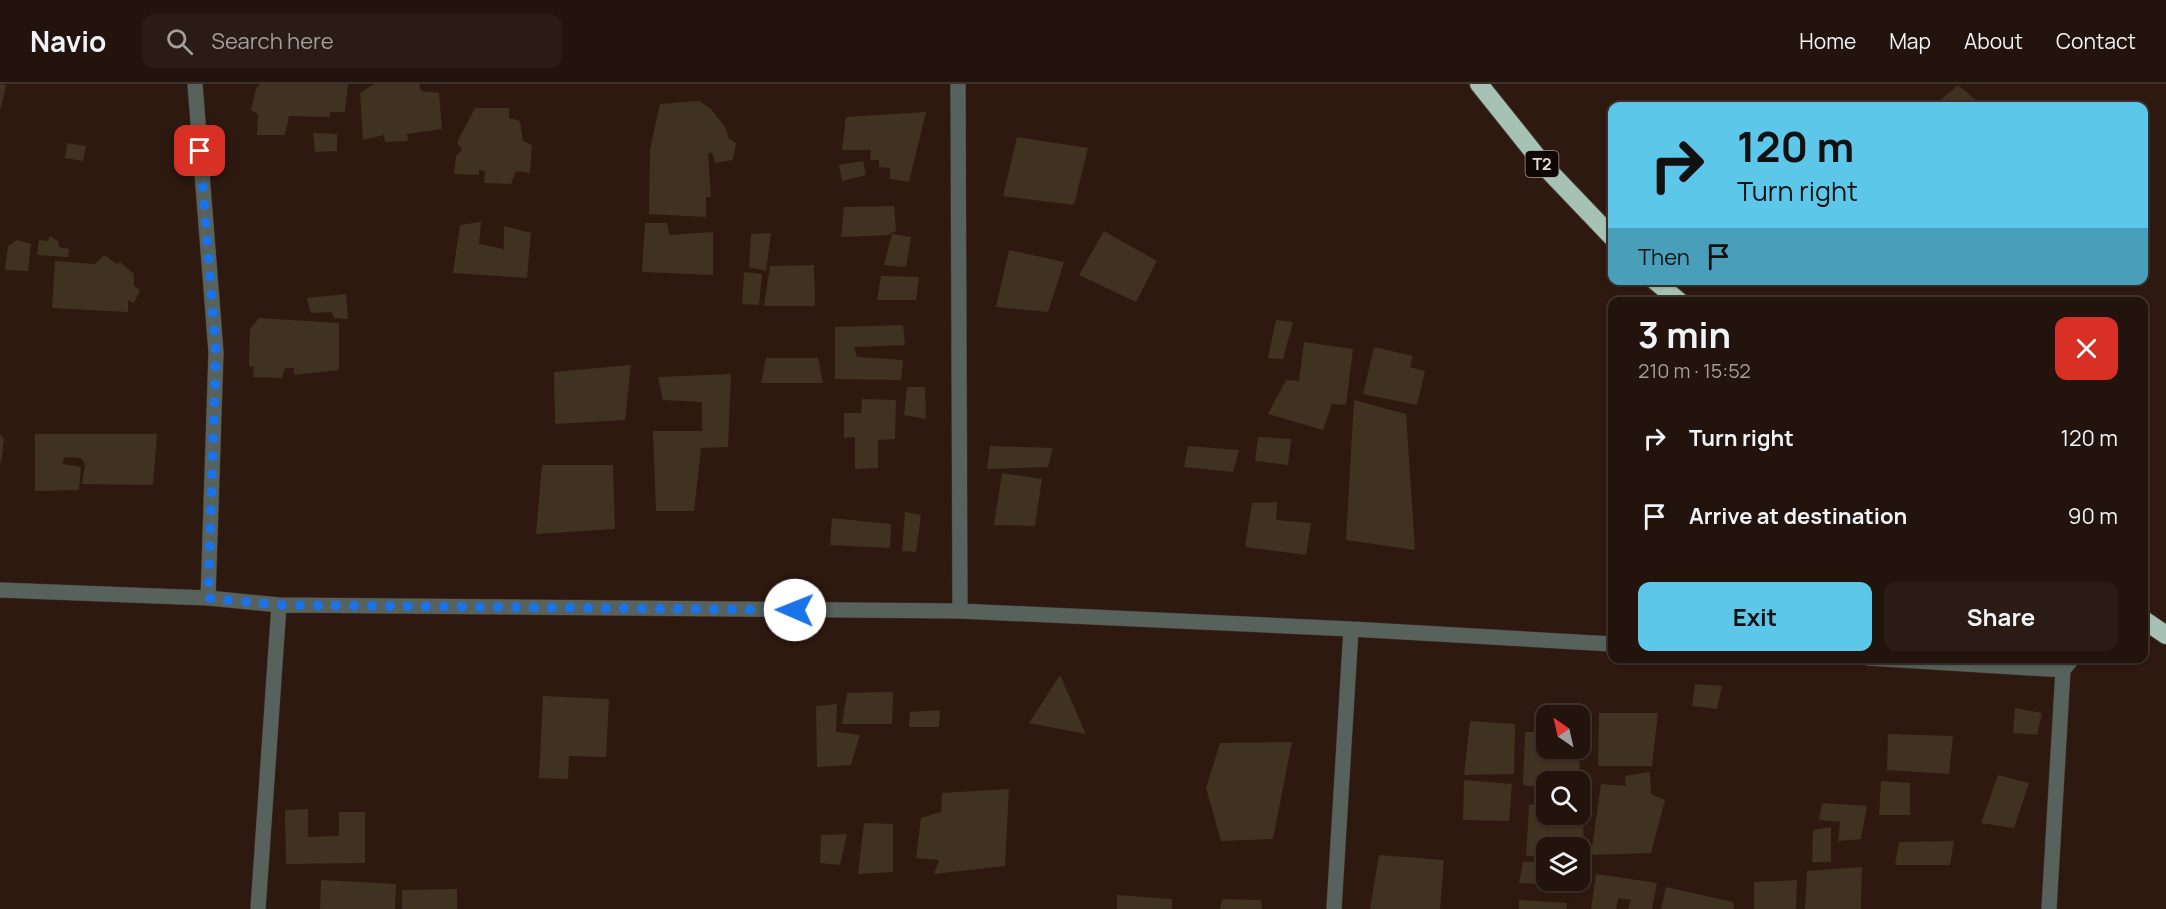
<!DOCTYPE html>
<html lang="en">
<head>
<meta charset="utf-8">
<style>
	:root { --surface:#22130c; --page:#2a1c15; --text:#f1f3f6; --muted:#a29e9d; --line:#3f322d; --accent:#5cc7e8 }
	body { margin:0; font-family:Manrope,sans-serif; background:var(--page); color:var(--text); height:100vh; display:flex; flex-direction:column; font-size:22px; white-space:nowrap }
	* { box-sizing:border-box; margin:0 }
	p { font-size:20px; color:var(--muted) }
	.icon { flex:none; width:33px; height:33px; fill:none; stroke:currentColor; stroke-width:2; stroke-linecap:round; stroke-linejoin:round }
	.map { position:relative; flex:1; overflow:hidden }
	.details { position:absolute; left:1608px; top:213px; width:540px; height:366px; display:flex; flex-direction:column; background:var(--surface); border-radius:12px; box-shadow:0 2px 4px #0004,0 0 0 2px var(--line) }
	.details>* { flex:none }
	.guide { position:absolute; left:1608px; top:18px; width:540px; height:183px; border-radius:12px; box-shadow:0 2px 4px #0004,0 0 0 2px var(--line); background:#5cc7e8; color:#111; overflow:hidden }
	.needle { width:39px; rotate:326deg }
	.buttons { position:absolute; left:1536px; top:621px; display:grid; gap:12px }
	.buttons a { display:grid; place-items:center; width:54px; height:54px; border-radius:12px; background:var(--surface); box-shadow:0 2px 4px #0004,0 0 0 2px var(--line); font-size:30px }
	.pin { position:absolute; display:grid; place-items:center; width:51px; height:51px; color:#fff; margin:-26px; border-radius:12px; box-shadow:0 3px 9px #0006 }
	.me { position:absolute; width:66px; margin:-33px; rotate:271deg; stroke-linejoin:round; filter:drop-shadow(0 0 4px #0008) }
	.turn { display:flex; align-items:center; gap:21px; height:126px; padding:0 30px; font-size:27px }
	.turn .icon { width:78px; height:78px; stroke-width:2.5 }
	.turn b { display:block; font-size:42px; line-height:51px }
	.then { display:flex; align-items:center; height:57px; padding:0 30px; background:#0003; gap:12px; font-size:22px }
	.round { display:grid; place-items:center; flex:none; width:63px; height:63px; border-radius:12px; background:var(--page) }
	.summary { display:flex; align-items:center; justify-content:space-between; height:102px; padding:0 30px }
	h1 { font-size:36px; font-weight:700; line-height:45px }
	.action { display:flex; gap:12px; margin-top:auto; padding:12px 30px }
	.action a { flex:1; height:69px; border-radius:12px; background:var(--accent); color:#111; font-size:24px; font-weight:700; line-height:69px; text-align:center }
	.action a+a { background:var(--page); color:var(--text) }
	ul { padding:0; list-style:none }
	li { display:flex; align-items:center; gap:18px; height:78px; padding:0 30px }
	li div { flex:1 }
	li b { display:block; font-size:22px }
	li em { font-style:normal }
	header { display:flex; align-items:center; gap:36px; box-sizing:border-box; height:84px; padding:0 30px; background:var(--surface); border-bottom:2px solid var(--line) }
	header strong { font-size:28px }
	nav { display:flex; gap:33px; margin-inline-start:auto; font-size:21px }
	.search { width:420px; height:54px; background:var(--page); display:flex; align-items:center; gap:15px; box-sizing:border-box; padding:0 21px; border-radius:12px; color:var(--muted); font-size:22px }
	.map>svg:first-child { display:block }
</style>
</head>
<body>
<header>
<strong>Navio</strong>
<div class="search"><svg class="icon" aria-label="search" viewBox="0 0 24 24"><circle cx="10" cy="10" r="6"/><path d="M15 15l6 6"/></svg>Search here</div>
<nav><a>Home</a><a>Map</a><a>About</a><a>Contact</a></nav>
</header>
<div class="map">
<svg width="2166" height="825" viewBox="0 0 2166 825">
	<rect width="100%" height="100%" fill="#2d1910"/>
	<path fill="#403220" d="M0 0 6 1 1 24H0Z
		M260 0H348L345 28H330V33L289 32 285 51H257L258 30 251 26 256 5Z
		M374 0H419L421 7 439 9 442 45 407 50 408 57 385 58 384 51 363 56 360 9Z
		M1958 1 1983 22H1934Z
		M699 17 711 25 725 43 729 55 736 59 733 76 715 79 712 68 708 70 711 113H706V133L649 130 650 65 660 20Z
		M475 24H509V34L520 37 523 57 532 61 530 89 516 87 511 100 484 99 485 87 479 86V91L454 90 456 72 462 66 457 58Z
		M926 28 909 98 890 95V84L879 83V76H870L871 66H842L846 33Z
		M313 49 337 50V67L315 68Z
		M1017 53 1088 64 1074 121 1003 112Z
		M67 59 86 62 83 77 65 74Z
		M863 77 866 91 842 97 839 81Z
		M894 122 896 147 888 151 841 153 844 123Z
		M481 138 479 160 504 165V142L531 149 527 194 453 189 460 141Z
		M645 139H667L669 151 713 148V191L642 188Z
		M1104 147 1157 177 1136 218 1079 191Z
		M771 149 766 187 749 183 751 150Z
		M892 150 911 153 906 183 884 181Z
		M50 152 58 157 59 163 69 165 68 173 37 171 39 156 48 157Z
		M17 156 31 160 28 187 5 186 8 162Z
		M1009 166 1064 178 1048 228 996 223Z
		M104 171 117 180 120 178 134 190V202L140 206 134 219 128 216V228L52 224 55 177 95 180Z
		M814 181 815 222H764L770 182Z
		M744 188 762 190 759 221 742 220Z
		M881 192 919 193 916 216H877Z
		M346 210 348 235 334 234 332 228 311 229 307 214Z
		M259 234 339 239V286L294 291V284H285L282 294 253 293 254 283 249 282 250 245Z
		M1276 236 1293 238 1283 275 1268 274Z
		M903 241 905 261 854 263 857 273 903 276 901 296 835 295V243Z
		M1304 258 1353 265 1346 321 1332 320 1323 346 1268 330 1286 296 1299 297Z
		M1374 263 1413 272 1410 283 1425 287 1417 321 1363 310Z
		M766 274H818L823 299H761Z
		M631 281 625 336 555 340 554 288Z
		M731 290 728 363 701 364 694 427H656L653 347H702V318L663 316 658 293Z
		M907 303H925L926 335 904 331Z
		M862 315 896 316 895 355 878 356V384L855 385V353L844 354V329H861Z
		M1354 316 1406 330 1415 466 1346 456Z
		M0 350 4 355 1 379H0Z
		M35 350H157L153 401 82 400 85 380 81 374 64 373 63 380 81 383 79 406 35 407Z
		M1258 353 1291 355 1288 381 1255 377Z
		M990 362 1053 364 1048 383 987 385Z
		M1188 362 1239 366 1233 388 1184 383Z
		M542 381H613L615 445 536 450Z
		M1002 389 1042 395 1035 442 994 441Z
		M1277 418 1276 436 1311 439 1306 471 1245 463 1252 419Z
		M905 428 921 431 916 468 902 467Z
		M832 434 891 440 890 464 830 461Z
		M1060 591 1086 650 1029 639Z
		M1695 600 1722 602 1717 625 1692 622Z
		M893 608 892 640H842L847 609Z
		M543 612 609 615 606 673 569 672 568 695 539 694Z
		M837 620 836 648 860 651 851 681 817 683 816 622Z
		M2015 624 2042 629 2037 651 2013 649Z
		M940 626 939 643H909L910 628Z
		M1599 629H1658L1652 682H1598Z
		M1470 637 1515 640 1514 690 1464 691Z
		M1525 648H1546V664H1580L1579 698H1546V704L1523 701Z
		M1888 650 1953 652 1949 690 1887 686Z
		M1292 658 1273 755 1221 757 1206 704 1220 659Z
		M1650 688 1651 710 1665 716 1651 769 1591 771 1601 700 1626 702 1625 692Z
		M1998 691 2029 699 2014 744 1981 739Z
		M1464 696 1512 700 1509 737 1463 736Z
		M1881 697 1910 699V731H1879Z
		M1009 705 1005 782 934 790 939 776 916 774 921 734 941 728 942 709Z
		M1546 719V730H1553V743H1567L1565 730H1580V724H1583L1584 774H1580V764H1546V773L1526 772 1529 721Z
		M1822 719 1867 722 1861 755 1838 757 1840 738 1819 736Z
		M308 725V753L339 752V728H365V779L286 780 285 726Z
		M864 739 893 740V788L858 790Z
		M1831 743V778H1812L1813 746Z
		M847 750 840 781 820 779 821 751Z
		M1954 757 1950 781H1895L1899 758Z
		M1379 771 1444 776 1440 825H1370Z
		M1523 778H1546V796H1581V801L1519 799Z
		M1862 783 1861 825H1805L1807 787Z
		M1596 790 1657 799 1652 825H1628L1631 816 1618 814 1616 825H1591Z
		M321 796 396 800 395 825H320Z
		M1797 796 1796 825H1754V798Z
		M1666 803 1733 818 1734 825H1661Z
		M457 805V825H402V806Z
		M1117 811 1172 815V825H1117Z
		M1222 815 1261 816 1262 825H1220Z
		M1519 816 1567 819 1566 825H1519Z"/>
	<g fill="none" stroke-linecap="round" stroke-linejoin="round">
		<g stroke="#47342b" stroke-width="16">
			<path id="minor" d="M195 0 216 268 208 514
				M958 0 960 527
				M0 506 208 514 279 521 960 527 1351 545 1612 560
				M1868 574 2063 586
				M258 825 279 521
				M1334 825 1351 545
				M2049 825 2063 586 2073 574"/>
		</g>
		<g stroke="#47342b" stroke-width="20">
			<path id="highway" d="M1479 0 1547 85 1612 153
				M1654 196 1680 218
				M2144 536 2166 551"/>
		</g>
		<use href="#minor" stroke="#57625d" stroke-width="15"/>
		<use href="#highway" stroke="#a6c2b4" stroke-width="18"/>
	</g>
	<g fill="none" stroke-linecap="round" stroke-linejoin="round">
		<path stroke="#1a73e8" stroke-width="10" stroke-dasharray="0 18" d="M200 67 216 268 208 514 279 521 795 526"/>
	</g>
	<g text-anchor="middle" stroke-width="6" stroke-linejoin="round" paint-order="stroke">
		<rect fill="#0f0704" stroke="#a69994" stroke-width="1.5" x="1525.5" y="67" width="33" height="26" rx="4.5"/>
		<g font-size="16" font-weight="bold" fill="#e6d7d1">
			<text x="1542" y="86">T2</text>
		</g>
	</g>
</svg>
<div class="buttons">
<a><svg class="needle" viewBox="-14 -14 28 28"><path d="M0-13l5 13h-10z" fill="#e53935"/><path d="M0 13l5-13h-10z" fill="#a29e9d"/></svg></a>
<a><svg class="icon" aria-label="search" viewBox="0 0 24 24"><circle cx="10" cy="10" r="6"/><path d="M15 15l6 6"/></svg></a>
<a><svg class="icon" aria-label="layers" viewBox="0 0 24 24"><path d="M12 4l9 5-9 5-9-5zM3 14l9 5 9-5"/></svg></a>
</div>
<div class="pin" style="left:200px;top:67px;background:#d93025"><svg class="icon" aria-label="arrive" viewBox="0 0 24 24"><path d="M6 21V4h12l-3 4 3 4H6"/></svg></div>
<svg class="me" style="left:795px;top:526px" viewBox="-20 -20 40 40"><circle r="19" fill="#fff"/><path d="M0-13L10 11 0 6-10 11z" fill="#1a73e8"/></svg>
<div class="guide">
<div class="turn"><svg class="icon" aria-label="right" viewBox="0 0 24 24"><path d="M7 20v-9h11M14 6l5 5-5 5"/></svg><div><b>120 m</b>Turn right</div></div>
<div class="then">Then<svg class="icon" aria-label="arrive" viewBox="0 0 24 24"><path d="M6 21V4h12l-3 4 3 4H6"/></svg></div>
</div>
<section class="details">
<div class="summary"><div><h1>3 min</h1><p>210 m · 15:52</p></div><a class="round" style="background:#d93025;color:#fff"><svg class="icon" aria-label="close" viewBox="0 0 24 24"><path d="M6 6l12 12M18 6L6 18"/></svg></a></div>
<ul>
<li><svg class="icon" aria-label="right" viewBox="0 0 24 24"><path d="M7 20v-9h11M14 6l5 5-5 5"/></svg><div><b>Turn right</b></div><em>120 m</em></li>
<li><svg class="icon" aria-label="arrive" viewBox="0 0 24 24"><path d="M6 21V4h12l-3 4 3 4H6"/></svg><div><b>Arrive at destination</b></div><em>90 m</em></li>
</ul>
<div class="action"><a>Exit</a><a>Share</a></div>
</section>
</div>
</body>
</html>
